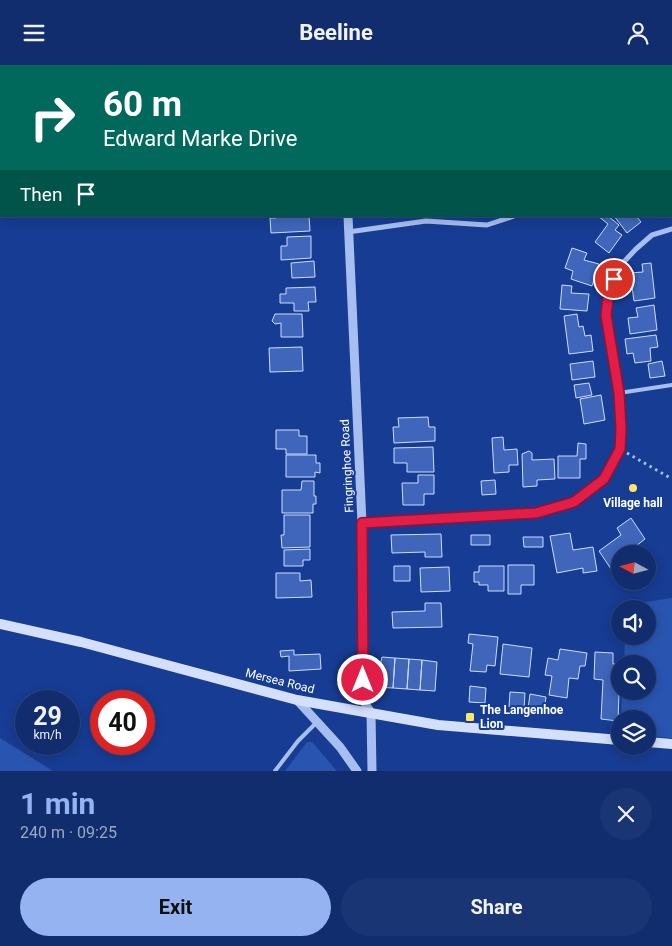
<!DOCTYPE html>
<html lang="en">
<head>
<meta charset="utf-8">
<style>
	:root { --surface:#112d6e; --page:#1a3573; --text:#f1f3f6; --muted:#9ca8c2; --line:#304981; --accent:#95b2f1 }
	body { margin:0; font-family:Roboto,sans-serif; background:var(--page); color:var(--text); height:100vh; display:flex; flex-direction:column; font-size:19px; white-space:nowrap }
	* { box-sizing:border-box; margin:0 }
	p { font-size:16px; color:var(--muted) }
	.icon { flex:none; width:28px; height:28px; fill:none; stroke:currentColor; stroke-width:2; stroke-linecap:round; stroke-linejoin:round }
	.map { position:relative; height:706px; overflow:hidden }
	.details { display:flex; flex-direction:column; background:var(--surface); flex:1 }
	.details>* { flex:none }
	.hud { position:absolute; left:0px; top:0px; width:672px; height:152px; box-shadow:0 2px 12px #0003,0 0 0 1px var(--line); background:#00695c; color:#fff; overflow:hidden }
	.needle { width:32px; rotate:277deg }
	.tools { position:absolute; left:611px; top:480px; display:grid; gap:10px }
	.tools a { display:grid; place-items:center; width:45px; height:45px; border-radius:50%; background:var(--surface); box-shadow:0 2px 12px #0003,0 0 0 1px var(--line); font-size:25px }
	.speed { position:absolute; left:15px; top:625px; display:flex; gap:10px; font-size:25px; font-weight:700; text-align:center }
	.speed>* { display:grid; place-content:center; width:65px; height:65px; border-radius:50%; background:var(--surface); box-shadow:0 2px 12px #0003,0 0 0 1px var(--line); line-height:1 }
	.speed small { font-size:12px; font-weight:400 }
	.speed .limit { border:8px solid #d22; background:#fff; color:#111 }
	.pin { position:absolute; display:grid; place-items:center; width:42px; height:42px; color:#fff; margin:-21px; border:2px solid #fff; border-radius:50%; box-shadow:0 1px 5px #0007 }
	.me { position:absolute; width:55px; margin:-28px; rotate:0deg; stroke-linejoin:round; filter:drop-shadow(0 0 4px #0008) }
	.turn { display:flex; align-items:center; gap:18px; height:105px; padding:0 20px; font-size:22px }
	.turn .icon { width:65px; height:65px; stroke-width:2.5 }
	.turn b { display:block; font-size:35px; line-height:42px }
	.then { display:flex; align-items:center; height:48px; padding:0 20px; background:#0003; gap:10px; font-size:19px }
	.round { display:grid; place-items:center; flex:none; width:52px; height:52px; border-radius:26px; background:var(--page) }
	.headline { display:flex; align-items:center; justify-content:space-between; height:85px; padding:0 20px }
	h1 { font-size:30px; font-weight:700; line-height:38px; color:var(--accent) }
	.button { display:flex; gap:10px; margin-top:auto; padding:10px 20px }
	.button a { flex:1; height:58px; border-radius:30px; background:var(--accent); color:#111; font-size:20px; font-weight:700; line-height:58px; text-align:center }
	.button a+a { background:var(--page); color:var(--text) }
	header { display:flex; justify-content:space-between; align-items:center; height:65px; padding:0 20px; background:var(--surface); font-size:22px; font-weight:700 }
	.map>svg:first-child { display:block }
</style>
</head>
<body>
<header><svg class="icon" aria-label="menu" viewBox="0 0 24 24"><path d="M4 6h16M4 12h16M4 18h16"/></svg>Beeline<svg class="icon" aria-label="person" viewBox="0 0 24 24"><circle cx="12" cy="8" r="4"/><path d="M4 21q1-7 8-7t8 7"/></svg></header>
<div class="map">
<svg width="672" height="706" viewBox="0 0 672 706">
	<rect width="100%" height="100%" fill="#173c93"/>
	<path fill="#2955b1" d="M672 533V673L648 671V654H621L622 626H648V599H624L625 571H648V544H627V540Z
		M0 673 53 706H0Z
		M307 677H312L337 706H285Z"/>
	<path fill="#3f66ba" stroke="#cddcfc" d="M280 0H305V1H280Z
		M276 151H309L310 166 271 168 270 153H276Z
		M598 151H608L619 160 615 165 622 170 609 188 595 177 608 159Z
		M614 151H636L641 157 627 168Z
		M311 171V193L281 195V181H287V172Z
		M572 183 587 188 584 195 599 199 592 221 571 214 573 206 565 203Z
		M314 196 315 212 292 213 291 198Z
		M651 198 655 233 634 236 630 208 643 207 642 199Z
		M562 220 572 221 571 228 589 229 587 246 560 244Z
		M315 222 316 237H308L309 246H294V238H280V229H286V223Z
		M654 240 657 265 630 269 628 253 638 252 636 243Z
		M275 249H302L303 272H281V258L275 259 272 256Z
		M577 249 579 262 583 261 585 271 591 270 593 286 569 289 564 251Z
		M656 270 658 282 650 283 651 296 635 298 633 288 627 289 625 274Z
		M302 282 303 306 270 307 269 283Z
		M593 296 595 312 572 315 570 299Z
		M662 296 665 311 650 313 648 299Z
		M589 318 592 330 576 333 574 320Z
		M601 330 605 355 584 359 580 334Z
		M428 352 429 362H435V376L394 378 393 362H399L398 353Z
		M276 365H299V371H307V389H286V384H276Z
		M503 372 504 385 517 384 518 400H509V407L494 408 492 373Z
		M578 378 586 379V394H580V413H558V391H577Z
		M433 382 434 407H407V398H394V383Z
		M529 386 532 388V395L554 394 555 414 537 415V421L523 422 522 389Z
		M286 390H316V398H320V408L315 407V412H286Z
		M418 410H434V429H424V440H403L402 418H418Z
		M495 415 496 429 482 430 481 416Z
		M302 416H314V431H316V439H313V448H282V425H301Z
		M284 450H310V482L282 483 281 470H284Z
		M631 453 645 474 636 481 639 485 633 489H620V498L611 504 599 486 621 470 617 463Z
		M570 468 573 485 593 482 597 506 583 508V503L557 508 550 471Z
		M441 469 442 492H425V487L392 488 391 470Z
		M471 470H490V480H471Z
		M523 472H543V482H524Z
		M310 484V495H303V501H284V485Z
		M508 500H534V520H521V529H508Z
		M394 501H410V516H394Z
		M479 501H504V526H488V520H479V517H474V507H479Z
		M449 502 450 526 421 527 420 503Z
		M276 508H300V516L311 515 312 532 276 533Z
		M425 538H441L442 562 393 563 392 547 425 546Z
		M469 569 498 572 495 601 487 600 486 607 470 606 473 579 468 578Z
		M503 579 532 583 529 612 500 609Z
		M560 584 587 588 585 601H580L578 614 569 613 567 633 549 630 552 611 545 610 548 593 558 595Z
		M294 585V590L320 589 321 604 289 606V591L281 592 280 586Z
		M595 587 613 588V599H620L618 656 601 654 603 615 594 614Z
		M382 592 395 593 393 623 376 622 377 606H379Z
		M395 593 409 594 407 624 393 623Z
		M409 594 422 595 420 625 407 624Z
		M422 595 437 597 435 626 420 625Z
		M470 621 486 623 485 638 469 637Z
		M510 627 525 628 524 644 509 642Z
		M530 629 546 632 544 646 528 644Z"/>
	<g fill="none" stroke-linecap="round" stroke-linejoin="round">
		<path stroke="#a6bef0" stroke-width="3" stroke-dasharray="2.5 4" stroke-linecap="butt" d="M627 388 672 414"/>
		<path stroke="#a6bef0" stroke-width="4" d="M671 104 672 106
			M619 328 672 320
			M275 706 298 676 317 657"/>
		<path stroke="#a6bef0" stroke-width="5" d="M348 167 426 156 487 160 514 151
			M362 458 536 448 573 437 604 414 620 384 621 365 619 328 606 250 609 226 619 202 636 184 652 170 672 164"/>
		<path stroke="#a6bef0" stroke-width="9" d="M343 0V1
			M348 151 362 458 363 635 371 648 372 706
			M297 635 340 682 357 706"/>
		<path stroke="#d4e0fb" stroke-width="10" d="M0 559 81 577 297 635 438 660 620 675
			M648 677 672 679"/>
	</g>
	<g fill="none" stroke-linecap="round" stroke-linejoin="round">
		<g stroke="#92132f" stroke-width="12">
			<path id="route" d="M363 615 362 458 536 448 574 437 604 414 620 384 621 364 619 328 606 250 609 226 614 214"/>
		</g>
		<use href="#route" stroke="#e11d48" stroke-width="9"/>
	</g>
	<g fill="#ffe765" stroke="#173c93" stroke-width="2">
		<circle cx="633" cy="423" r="5"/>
		<rect x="465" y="647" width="10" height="10" rx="2.5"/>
	</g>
	<g text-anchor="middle" stroke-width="4" stroke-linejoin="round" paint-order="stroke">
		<g font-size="12" fill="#fff" stroke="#173c93">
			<text transform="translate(347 401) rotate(-93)" y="4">Fingringhoe Road</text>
			<text transform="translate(280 616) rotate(14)" y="4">Mersea Road</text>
		</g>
		<g font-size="12" font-weight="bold" fill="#fff" stroke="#173c93">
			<text x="633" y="442">Village hall</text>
			<text x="480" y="649" text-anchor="start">The Langenhoe<tspan x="480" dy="14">Lion</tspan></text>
		</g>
	</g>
</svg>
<div class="tools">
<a><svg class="needle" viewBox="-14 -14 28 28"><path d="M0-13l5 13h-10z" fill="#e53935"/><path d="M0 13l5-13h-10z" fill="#9ca8c2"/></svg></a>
<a><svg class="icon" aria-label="sound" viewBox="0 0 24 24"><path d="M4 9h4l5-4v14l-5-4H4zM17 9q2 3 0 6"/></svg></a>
<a><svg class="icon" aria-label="search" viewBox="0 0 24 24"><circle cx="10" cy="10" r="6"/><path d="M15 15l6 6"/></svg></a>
<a><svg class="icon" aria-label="layers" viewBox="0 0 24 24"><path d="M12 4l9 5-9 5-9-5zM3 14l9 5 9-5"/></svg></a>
</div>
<div class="speed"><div>29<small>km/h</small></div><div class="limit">40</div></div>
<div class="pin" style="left:614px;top:214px;background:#d93025"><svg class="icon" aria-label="arrive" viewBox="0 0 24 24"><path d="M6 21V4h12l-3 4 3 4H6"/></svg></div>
<svg class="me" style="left:363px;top:615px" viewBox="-20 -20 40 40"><circle r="17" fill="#e11d48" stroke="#fff" stroke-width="3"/><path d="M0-11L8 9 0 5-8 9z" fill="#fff"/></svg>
<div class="hud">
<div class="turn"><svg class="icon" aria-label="right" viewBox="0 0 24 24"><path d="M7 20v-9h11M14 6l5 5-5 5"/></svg><div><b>60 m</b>Edward Marke Drive</div></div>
<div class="then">Then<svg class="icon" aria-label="arrive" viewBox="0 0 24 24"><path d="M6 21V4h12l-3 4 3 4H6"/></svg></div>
</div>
</div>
<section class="details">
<div class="headline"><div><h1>1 min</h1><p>240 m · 09:25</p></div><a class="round"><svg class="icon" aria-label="close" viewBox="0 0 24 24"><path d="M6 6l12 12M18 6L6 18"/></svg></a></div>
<div class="button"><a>Exit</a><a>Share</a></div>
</section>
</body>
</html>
